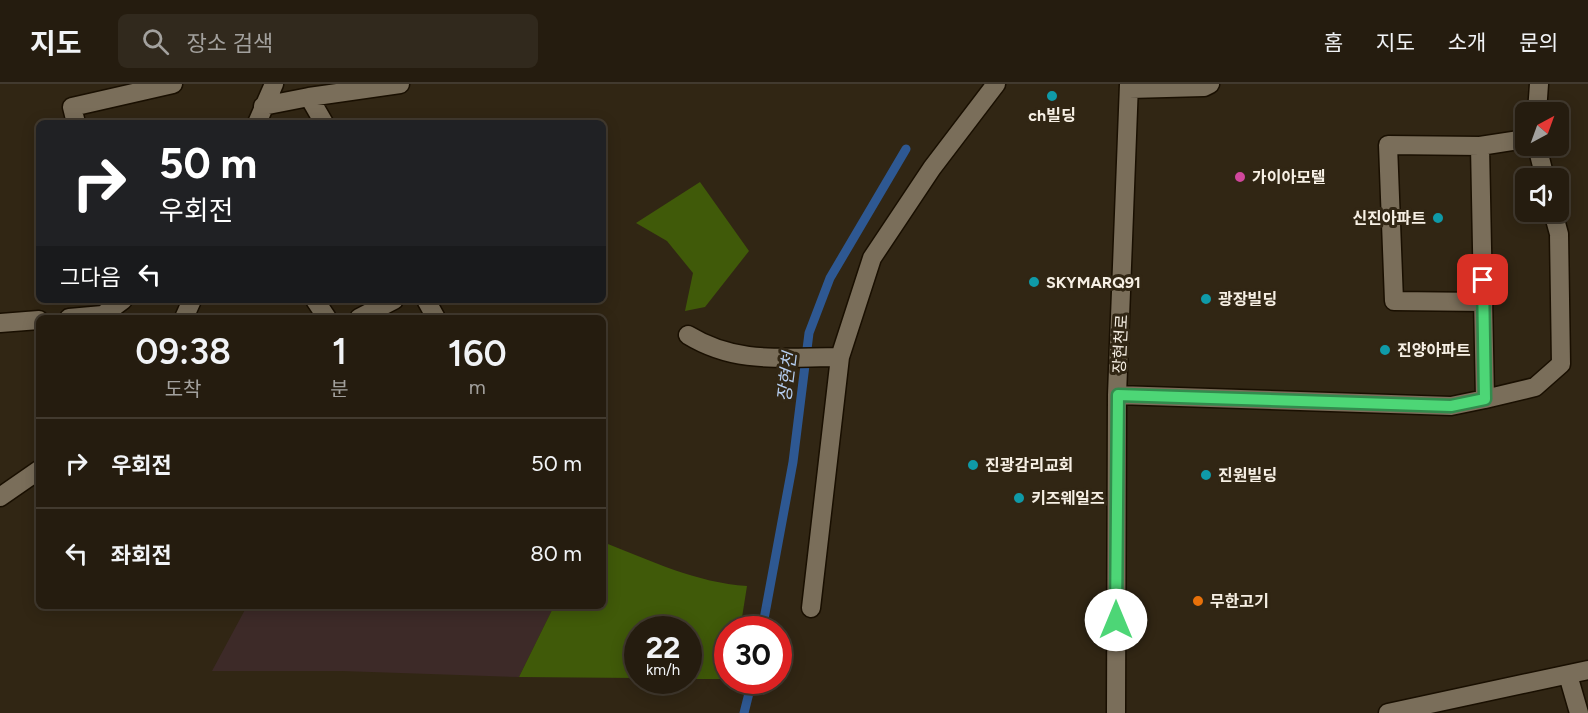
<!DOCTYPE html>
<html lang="ko">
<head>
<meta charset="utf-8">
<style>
	:root { --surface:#251c0f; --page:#31291d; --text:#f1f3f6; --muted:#a3a19e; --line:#423a2f }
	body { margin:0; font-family:Figtree,"Noto Sans KR",sans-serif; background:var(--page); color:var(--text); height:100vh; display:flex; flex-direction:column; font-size:22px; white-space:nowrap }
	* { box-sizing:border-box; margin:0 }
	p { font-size:20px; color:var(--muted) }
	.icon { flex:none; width:33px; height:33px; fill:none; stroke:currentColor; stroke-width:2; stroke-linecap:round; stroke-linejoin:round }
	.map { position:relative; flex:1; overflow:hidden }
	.side { position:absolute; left:36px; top:231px; width:570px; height:294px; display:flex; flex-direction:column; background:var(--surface); border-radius:9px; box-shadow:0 3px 15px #0003,0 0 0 2px var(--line) }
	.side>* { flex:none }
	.guide { position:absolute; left:36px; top:36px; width:570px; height:183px; border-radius:9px; box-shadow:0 3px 15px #0003,0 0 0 2px var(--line); background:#202124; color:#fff; overflow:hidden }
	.needle { width:39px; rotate:41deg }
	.tools { position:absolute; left:1515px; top:18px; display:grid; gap:12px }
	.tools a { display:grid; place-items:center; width:54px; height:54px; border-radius:9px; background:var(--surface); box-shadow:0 3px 15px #0003,0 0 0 2px var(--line); font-size:30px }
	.speed { position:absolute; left:624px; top:532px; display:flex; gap:12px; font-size:30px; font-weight:700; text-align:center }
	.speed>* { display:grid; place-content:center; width:78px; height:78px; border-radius:50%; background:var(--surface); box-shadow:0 3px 15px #0003,0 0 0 2px var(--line); line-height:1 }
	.speed small { font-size:15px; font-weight:400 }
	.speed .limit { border:9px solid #d22; background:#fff; color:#111 }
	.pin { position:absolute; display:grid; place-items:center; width:51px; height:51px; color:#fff; margin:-26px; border-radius:12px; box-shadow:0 3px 9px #0006 }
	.me { position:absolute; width:66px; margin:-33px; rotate:0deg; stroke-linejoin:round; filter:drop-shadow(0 0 4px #0008) }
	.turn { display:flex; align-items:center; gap:21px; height:126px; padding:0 24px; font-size:27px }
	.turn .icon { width:78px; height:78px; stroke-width:2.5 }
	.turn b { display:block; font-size:42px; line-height:51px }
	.then { display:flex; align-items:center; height:57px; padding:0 24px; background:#0003; gap:12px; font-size:22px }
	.eta { display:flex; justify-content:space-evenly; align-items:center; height:102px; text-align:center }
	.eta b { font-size:36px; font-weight:600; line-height:42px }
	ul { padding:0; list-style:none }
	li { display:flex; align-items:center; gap:18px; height:90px; padding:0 24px; border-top:2px solid var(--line) }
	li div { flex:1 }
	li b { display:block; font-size:22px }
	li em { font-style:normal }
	header { display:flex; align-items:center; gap:36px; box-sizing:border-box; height:84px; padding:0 30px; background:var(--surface); border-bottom:2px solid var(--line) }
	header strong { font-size:28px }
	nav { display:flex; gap:33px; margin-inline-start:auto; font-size:21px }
	.search { width:420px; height:54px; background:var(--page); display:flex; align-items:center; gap:15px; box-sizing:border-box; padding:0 21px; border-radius:9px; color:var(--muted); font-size:22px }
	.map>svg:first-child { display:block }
</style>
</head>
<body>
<header>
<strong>지도</strong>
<div class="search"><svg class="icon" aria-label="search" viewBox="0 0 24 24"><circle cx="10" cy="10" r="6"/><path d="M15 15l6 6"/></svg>장소 검색</div>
<nav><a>홈</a><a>지도</a><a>소개</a><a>문의</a></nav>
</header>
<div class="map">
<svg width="1588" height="629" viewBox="0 0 1588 629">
	<rect width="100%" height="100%" fill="#312614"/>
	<path fill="#3d2a28" d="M247 522H554L519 593 342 587H212Z"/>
	<path fill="#405a09" d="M700 98 749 167 705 223 685 227 693 189 667 157 636 139Z
		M603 458C649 476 697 499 747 502L740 546H728L727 595H689L688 546H638L637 594 519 593 554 522H603Z"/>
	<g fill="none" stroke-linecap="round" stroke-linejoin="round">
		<path stroke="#2e5892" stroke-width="9" d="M762 546 793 378 809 249 830 194 906 65
			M744 629 752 597"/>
		<g stroke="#190f01" stroke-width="21">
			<path id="minor" d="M1129 5 1204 3 1210 0
				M309 13 324 39
				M263 22 309 13 400 0
				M1537 28 1539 0
				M76 39 72 23 173 0
				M257 39 274 0
				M1480 62 1388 61 1394 217 1484 218
				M1537 62 1545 94
				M315 216 327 234
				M426 216 436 234
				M69 234 103 231 123 216
				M184 234 192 216
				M359 234 394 216
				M0 239 39 236
				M688 251C737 281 784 273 840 273
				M1117 311 1451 322 1485 315 1480 62 1526 55
				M1485 315 1535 303 1561 280 1559 150 1553 128
				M0 413 39 386
				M811 524 840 273 872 174 932 84 996 0
				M1568 591 1579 629
				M1116 629 1117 311 1129 0
				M1388 629 1588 586"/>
		</g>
		<use href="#minor" stroke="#7a6e5a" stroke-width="18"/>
	</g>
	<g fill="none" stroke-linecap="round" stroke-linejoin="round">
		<g stroke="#328b4d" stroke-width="15">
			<path id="route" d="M1116 536 1118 311 1451 322 1485 315 1483 196"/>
		</g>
		<use href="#route" stroke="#4dd676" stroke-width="10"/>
	</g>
	<g fill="#0f9aa8" stroke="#312614" stroke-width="2">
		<circle cx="1052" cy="12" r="6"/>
		<circle cx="1438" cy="134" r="6"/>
		<circle cx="1034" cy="198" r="6"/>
		<circle cx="1206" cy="215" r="6"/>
		<circle cx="1385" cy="266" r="6"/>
		<circle cx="973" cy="381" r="6"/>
		<circle cx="1206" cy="391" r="6"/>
		<circle cx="1019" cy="414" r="6"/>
	</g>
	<circle fill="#d1479c" stroke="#312614" stroke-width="2" cx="1240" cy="93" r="6"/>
	<circle fill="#e8710a" stroke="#312614" stroke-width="2" cx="1198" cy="517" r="6"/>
	<g text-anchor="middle" stroke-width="6" stroke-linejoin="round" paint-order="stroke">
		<g font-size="16" font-weight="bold" fill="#f6efe4" stroke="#312614" text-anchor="start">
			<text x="1052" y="37" text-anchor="middle">ch빌딩</text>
			<text x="1252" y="99">가이아모텔</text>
			<text x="1426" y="140" text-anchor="end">신진아파트</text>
			<text x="1046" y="204">SKYMARQ91</text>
			<text x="1218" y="221">광장빌딩</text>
			<text x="1397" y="272">진양아파트</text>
			<text x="985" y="387">진광감리교회</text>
			<text x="1218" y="397">진원빌딩</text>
			<text x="1031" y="420">키즈웨일즈</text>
			<text x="1210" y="523">무한고기</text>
		</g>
		<g font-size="16" fill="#f6efe4" stroke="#312614">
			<text transform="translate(1120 260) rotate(-87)" y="6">장현천로</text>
		</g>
		<g font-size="18" font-style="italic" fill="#b5cdef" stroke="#312614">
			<text transform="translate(787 293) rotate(-83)" y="6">장현천</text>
		</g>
	</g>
</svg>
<div class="tools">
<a><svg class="needle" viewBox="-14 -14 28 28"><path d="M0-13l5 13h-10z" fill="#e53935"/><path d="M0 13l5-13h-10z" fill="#a3a19e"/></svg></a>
<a><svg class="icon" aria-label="sound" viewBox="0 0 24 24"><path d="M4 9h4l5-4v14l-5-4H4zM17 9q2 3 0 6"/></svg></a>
</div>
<div class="speed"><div>22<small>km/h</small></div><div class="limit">30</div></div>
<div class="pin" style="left:1483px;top:196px;background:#d93025"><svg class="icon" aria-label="arrive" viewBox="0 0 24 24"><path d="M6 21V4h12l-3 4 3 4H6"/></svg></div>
<svg class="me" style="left:1116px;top:536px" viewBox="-20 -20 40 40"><circle r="19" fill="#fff"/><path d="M0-13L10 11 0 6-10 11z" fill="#4dd676"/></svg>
<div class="guide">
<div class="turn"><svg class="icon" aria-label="right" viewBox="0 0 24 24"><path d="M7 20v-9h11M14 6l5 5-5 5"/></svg><div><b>50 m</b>우회전</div></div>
<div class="then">그다음<svg class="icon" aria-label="left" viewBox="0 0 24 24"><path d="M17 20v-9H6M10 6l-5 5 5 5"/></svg></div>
</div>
<section class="side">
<div class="eta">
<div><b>09:38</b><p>도착</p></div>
<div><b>1</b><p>분</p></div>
<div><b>160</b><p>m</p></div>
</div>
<ul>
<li><svg class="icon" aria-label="right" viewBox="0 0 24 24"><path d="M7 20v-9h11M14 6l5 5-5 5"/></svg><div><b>우회전</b></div><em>50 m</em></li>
<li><svg class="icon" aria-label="left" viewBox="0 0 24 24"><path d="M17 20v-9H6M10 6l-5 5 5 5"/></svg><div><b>좌회전</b></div><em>80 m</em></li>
</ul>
</section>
</div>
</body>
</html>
